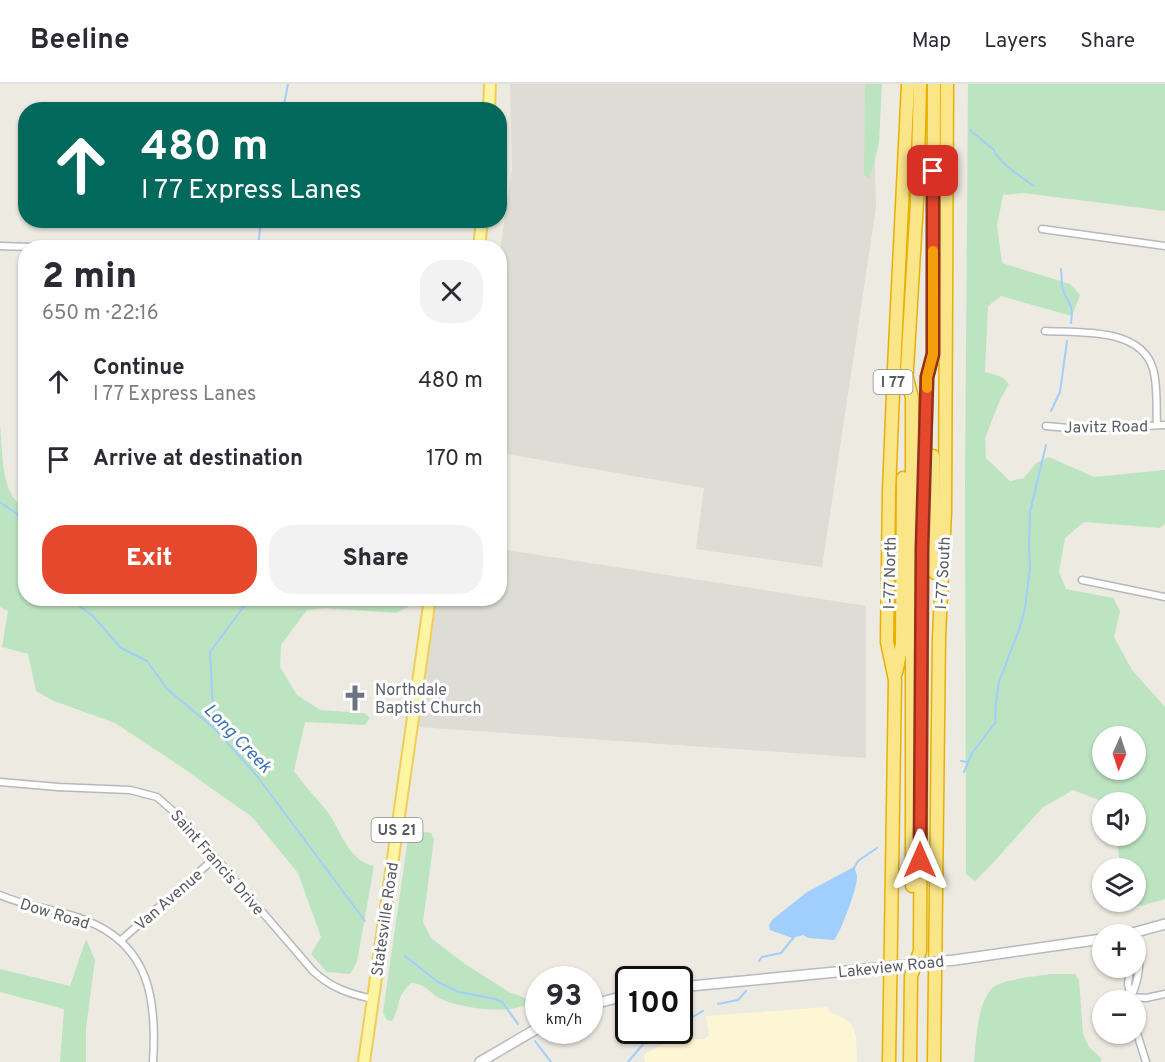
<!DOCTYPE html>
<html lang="en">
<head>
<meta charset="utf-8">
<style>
	:root { --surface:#fff; --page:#f2f2f3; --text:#2b2b33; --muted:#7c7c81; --line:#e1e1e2; --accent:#e5482d }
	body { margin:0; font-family:Overpass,sans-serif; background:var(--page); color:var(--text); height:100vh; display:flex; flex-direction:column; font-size:22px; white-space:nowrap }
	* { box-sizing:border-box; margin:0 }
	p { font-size:20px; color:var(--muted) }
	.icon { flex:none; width:33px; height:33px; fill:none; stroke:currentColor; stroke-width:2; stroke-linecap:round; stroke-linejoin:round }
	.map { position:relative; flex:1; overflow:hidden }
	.details { position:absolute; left:18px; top:156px; width:489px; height:366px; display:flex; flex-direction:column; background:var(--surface); border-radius:24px; box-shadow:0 2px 4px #0004 }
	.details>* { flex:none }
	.banner { position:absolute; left:18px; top:18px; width:489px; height:126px; border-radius:24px; box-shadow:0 2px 4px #0004; background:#00695c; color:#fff; overflow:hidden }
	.needle { width:39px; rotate:183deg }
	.tools { position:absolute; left:1092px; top:642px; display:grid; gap:12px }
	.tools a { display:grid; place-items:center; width:54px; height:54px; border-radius:50%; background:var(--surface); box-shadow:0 2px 4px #0004; font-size:30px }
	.speed { position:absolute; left:525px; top:882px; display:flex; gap:12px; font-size:30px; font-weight:700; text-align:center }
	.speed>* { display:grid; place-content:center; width:78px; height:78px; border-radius:50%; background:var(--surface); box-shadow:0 2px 4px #0004; line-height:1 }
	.speed small { font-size:15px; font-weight:400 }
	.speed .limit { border:3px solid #111; border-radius:9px; background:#fff; color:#111 }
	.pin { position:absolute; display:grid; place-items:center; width:51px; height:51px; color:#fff; margin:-26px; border-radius:12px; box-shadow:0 3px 9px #0006 }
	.me { position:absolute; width:66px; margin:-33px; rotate:0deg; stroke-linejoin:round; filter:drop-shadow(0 0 4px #0008) }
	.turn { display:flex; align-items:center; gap:21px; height:126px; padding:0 24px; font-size:27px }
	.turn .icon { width:78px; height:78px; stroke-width:2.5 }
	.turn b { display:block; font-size:42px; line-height:51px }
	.round { display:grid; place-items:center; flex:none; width:63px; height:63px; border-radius:24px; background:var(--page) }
	.summary { display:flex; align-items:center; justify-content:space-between; height:102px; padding:0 24px }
	h1 { font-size:36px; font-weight:800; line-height:45px }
	.button { display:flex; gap:12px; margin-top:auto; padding:12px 24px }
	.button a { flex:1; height:69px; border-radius:24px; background:var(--accent); color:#fff; font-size:24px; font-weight:800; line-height:69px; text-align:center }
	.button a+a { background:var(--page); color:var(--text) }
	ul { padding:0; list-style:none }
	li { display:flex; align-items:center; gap:18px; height:78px; padding:0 24px }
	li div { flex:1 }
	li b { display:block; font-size:22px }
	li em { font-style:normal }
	header { display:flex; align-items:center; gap:36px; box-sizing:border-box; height:84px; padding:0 30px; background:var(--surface); border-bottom:2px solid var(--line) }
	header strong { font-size:28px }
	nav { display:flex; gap:33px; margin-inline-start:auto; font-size:21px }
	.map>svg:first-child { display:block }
</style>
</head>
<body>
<header>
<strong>Beeline</strong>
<nav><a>Map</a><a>Layers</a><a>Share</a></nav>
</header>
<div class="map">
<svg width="1165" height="978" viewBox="0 0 1165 978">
	<rect width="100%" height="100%" fill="#eceae1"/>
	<path fill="#fdf6d5" d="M828 923 829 928 843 933 851 940 856 952 857 978H645L644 971 671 955H704L709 951 706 932Z"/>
	<path fill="#dddcd5" d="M510 0H873L876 123 822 483 696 465 704 404 500 369V168L512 84Z
		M500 465 866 522V674L418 643 437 515 500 514Z"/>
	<path fill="#bde4c0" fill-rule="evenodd" d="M865 0H882L879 59 870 95 864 91Z
		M968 0H1165V127L1023 109 1003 111 997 142 1002 179 1070 200 1080 211 1072 232 1001 212 988 222 985 288 1002 293 1009 300 1000 316 985 354 986 374 1010 397 1024 394 1036 379 1049 373 1094 393 1165 386V440L1160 444 1084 438 1065 454 1059 488 1066 505 1113 514 1120 527 1114 553 1132 586 1165 623V815L1141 822 1124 820V818H1136V784H1120L1118 763 1114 752H1136V718L1102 720 1101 717 1073 706 1042 724 992 780 975 797 966 790 965 400ZM1102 652H1136V686H1102Z
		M0 341C3 368 0 411 25 424L26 514 409 515 408 523 396 529 325 524 307 526 281 561 280 583 297 611 320 626 364 629 370 634 365 641 305 638 294 687C304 701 316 714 327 727 341 746 348 777 374 782L357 878 350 890 327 888 311 870 321 853 298 789 252 733 180 682 115 639 54 617 36 607 28 570 2 563 8 527 0 523Z
		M411 746 431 749 434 755 423 838 431 854 465 880 509 908 527 915V920C507 931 464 924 443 916 429 910 428 900 411 899 395 914 402 919 392 937L387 936 383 928 408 754Z
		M86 855 95 876 86 944V978H60L64 925 0 908V885L70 902Z
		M1051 890H1075L1079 896 1083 950 1089 963 1101 974V978H974C976 958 977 914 995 902 1006 895 1038 892 1051 890Z"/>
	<path fill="#a0cefd" d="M854 783C855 786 857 789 857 793 858 802 840 850 834 856L808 854 803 851 792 854 770 846 769 841 772 836 807 808Z"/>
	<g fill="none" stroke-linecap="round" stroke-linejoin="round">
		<path stroke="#a0cefd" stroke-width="2" d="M283 26 288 0
			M970 46 994 66C998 79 1023 94 1034 102
			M258 164 261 136
			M1061 185C1062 192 1061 200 1063 206 1069 222 1074 219 1071 239
			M1051 327 1060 308 1067 257
			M0 418 17 430 26 443
			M26 476V480
			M68 514 92 531 121 564 147 577 167 605 214 644 257 692 365 837
			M214 644 210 568 250 514
			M961 677 968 678
			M964 688 972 669 995 639 996 617 999 598 1020 543 1025 524 1030 483 1029 461 1030 428 1046 361
			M853 786 858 777 877 764
			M405 872 438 898 459 908 495 915 502 918 518 940
			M759 877 762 873 781 869 794 853
			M718 920 738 916 746 907
			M680 940 703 927
			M535 957 551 978
			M628 978 645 958 667 946"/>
		<g stroke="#b6b8bd" stroke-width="9">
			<path id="street" d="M1042 145 1165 162
				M0 162 62 164
				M1045 247C1079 249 1141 243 1153 285 1158 302 1156 323 1157 341
				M1046 342 1080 345 1165 341
				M1082 496 1165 513
				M0 698 58 703 130 706 157 713 183 736 313 887C331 904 350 910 373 915
				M0 811C27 823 57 825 85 836 150 861 157 916 153 978
				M120 857 215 774
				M1130 884 1128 900 1131 913
				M1131 913C1138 898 1143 875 1136 858
				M1131 913 1146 914 1165 910
				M1136 946 1146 978"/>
		</g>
		<g stroke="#b6b9bf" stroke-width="12">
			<path id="secondary" d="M1129 850 1165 840
				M955 876 1102 855
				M680 903 867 885
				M590 921 628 911
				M480 978 538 944"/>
		</g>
		<g stroke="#eece58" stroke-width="14">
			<path id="primary" d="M489 26 490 0
				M479 164 482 136
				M364 978 430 514"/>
		</g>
		<g stroke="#e8b004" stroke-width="15">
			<path id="highway" d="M933 276 934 0
				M907 294 912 314V802
				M906 302 917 118 920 0
				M933 372V449L935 489
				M896 589 902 560 903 394
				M889 978 895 596 887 558 889 407 894 284 908 0
				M910 978 911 892 920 867 922 464 927 293 933 270
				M934 978 939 553 945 428 947 0"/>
		</g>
		<use href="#street" stroke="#fff" stroke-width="6"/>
		<use href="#secondary" stroke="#fff" stroke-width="9"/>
		<use href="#primary" stroke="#fdf5a4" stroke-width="10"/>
		<use href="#highway" stroke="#fbe589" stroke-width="12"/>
		<g stroke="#b6b9bf" stroke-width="12" stroke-linecap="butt">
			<path id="secondary-bridge" d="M867 885 955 876"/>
		</g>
		<use href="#secondary-bridge" stroke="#fff" stroke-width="9"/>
	</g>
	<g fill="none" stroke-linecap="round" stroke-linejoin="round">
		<g stroke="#952f1d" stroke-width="15">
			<path id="route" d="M920 776 922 464 927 293 933 270V87"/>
		</g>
		<use href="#route" stroke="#e5482d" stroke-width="10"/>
		<path stroke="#f59e0b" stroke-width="10" d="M927 304V293L933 270V167"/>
	</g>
	<defs>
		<g id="church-bare" transform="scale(2.07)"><path d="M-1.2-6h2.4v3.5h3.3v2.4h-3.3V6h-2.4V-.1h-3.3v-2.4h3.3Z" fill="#6b7280" stroke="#fff" stroke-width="2.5" paint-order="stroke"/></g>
	</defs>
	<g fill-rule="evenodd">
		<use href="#church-bare" x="355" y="614"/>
	</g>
	<g text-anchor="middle" stroke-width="6" stroke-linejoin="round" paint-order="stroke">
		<g fill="#fff" stroke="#8b8d90" stroke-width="1.5">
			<rect x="873.5" y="286" width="39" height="24" rx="4.5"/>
			<rect x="371.5" y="734" width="51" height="24" rx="4.5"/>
		</g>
		<g font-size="15" font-weight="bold" fill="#595c61">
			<text x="893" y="303">I 77</text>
			<text x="397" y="751">US 21</text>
		</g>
		<g font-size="16" fill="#595c61" stroke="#fff">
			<text transform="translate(1106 342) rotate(-1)" y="6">Javitz Road</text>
			<text transform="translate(889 489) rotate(-89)" y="6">I-77 North</text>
			<text transform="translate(942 489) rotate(-87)" y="6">I-77 South</text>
			<text transform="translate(218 778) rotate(49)" y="6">Saint Francis Drive</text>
			<text transform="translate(168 815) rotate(-41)" y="6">Van Avenue</text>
			<text transform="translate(55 829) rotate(17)" y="6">Dow Road</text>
			<text transform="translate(384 835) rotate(-82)" y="6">Statesville Road</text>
			<text transform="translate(891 882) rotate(-6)" y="6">Lakeview Road</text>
		</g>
		<g font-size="16" fill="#5b616d" stroke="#fff" text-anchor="start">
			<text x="375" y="611">Northdale<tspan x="375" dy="18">Baptist Church</tspan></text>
		</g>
		<g font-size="18" font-style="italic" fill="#4073b7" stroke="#fff">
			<text transform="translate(238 654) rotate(46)" y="6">Long Creek</text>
		</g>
	</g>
</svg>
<div class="tools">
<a><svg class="needle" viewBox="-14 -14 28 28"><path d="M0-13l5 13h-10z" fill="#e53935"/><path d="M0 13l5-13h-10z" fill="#7c7c81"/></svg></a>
<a><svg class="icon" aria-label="sound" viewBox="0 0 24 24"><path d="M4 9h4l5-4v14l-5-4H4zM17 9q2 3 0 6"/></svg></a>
<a><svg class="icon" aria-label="layers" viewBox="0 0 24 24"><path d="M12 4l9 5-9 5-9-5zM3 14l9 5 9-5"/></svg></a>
<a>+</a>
<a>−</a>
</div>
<div class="speed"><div>93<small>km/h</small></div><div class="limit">100</div></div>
<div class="pin" style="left:933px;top:87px;background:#d93025"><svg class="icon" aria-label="arrive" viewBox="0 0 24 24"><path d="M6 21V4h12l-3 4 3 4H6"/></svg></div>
<svg class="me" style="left:920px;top:776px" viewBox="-20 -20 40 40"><path d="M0-17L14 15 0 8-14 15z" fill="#e5482d" stroke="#fff" stroke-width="4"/></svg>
<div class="banner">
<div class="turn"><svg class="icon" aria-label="ahead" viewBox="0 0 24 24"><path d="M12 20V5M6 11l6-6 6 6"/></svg><div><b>480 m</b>I 77 Express Lanes</div></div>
</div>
<section class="details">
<div class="summary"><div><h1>2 min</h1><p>650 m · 22:16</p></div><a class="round"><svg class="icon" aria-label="close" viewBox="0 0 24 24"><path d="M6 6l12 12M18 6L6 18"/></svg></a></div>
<ul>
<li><svg class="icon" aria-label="ahead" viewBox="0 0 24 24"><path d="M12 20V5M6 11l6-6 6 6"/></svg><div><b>Continue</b><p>I 77 Express Lanes</p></div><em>480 m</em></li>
<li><svg class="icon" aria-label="arrive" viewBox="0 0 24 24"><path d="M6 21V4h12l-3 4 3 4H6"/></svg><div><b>Arrive at destination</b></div><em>170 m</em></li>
</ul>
<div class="button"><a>Exit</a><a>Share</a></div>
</section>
</div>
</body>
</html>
